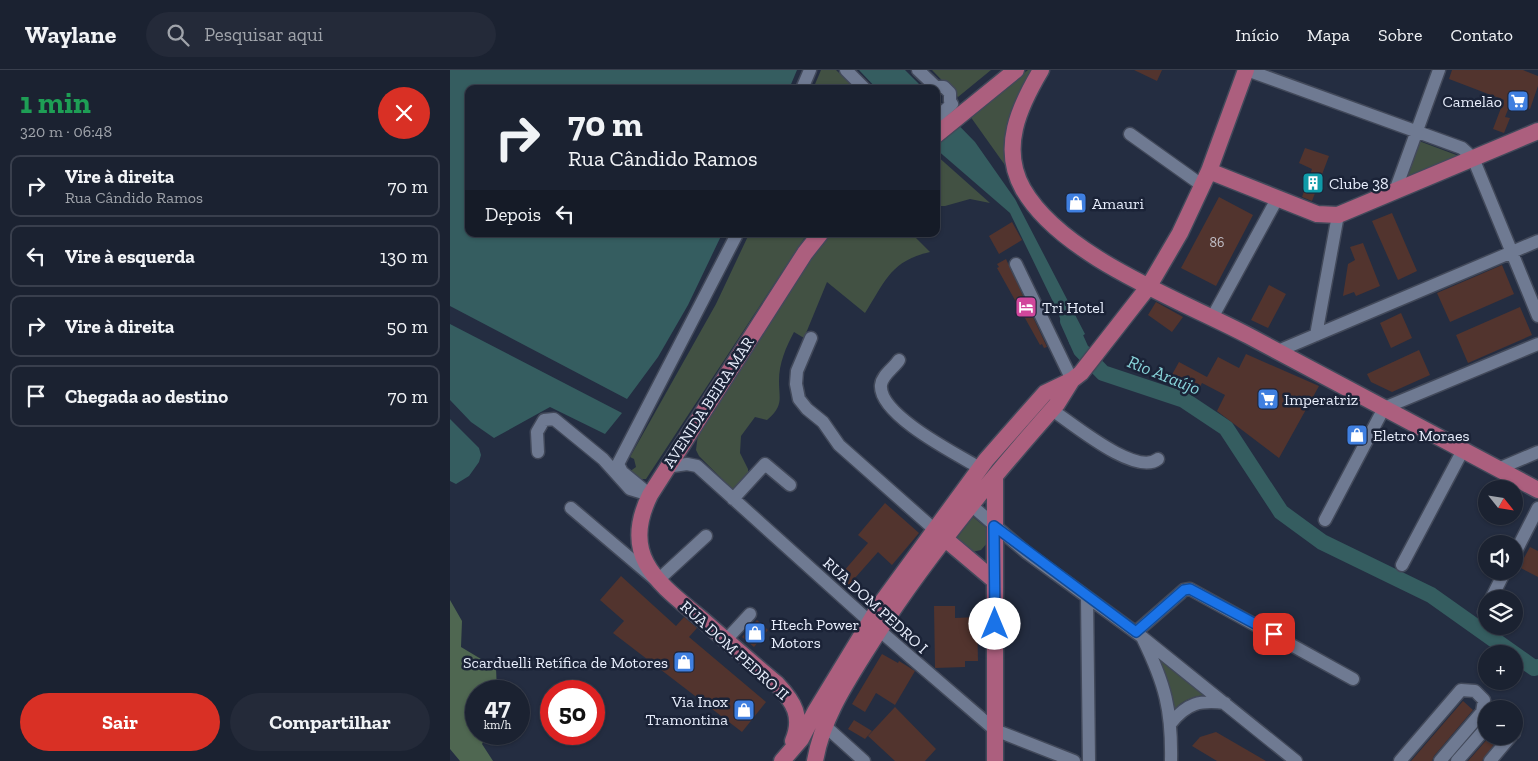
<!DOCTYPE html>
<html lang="pt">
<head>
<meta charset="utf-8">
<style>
	:root { --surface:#1b2231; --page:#242a39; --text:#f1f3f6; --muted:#a0a4ab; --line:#393f4d; --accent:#d93025 }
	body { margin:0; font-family:"Zilla Slab",serif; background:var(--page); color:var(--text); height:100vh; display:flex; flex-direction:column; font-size:19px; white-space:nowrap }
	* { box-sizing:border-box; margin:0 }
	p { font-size:16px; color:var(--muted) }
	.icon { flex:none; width:28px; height:28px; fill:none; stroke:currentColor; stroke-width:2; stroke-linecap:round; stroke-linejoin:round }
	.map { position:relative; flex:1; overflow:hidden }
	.panel { display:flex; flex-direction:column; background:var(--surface); width:450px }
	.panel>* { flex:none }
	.banner { position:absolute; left:15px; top:15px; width:475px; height:152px; border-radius:10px; box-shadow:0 1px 4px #0004,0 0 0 1px var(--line); background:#1b2231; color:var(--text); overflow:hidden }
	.needle { width:32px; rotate:120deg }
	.fabs { position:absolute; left:1028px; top:410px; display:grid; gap:10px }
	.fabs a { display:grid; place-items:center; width:45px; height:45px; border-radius:50%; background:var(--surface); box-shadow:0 1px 4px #0004,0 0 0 1px var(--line); font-size:25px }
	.speed { position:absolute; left:15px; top:610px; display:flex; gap:10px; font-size:25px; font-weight:700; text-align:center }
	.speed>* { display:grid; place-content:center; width:65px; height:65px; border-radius:50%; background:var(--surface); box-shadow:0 1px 4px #0004,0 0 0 1px var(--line); line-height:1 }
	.speed small { font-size:12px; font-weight:400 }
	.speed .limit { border:8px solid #d22; background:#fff; color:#111 }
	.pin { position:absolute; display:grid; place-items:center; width:42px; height:42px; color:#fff; margin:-21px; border-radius:10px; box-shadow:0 2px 8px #0006 }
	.me { position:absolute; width:55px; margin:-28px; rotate:0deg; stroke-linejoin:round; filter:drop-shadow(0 0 4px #0008) }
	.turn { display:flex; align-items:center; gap:18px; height:105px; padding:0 20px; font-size:22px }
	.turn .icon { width:65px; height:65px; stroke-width:2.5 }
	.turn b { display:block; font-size:35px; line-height:42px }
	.then { display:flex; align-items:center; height:48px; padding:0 20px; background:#0003; gap:10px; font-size:19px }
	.round { display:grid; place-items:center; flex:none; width:52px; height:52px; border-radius:26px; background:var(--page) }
	.overview { display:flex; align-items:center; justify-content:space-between; height:85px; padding:0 20px }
	h1 { font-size:30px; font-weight:700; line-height:38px; color:#1e9e55 }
	.button { display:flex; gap:10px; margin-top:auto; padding:10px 20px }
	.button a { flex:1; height:58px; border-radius:30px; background:var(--accent); color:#fff; font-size:20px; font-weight:700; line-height:58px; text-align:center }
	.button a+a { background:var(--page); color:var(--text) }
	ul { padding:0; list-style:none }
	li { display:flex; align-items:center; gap:15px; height:62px; margin:0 10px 8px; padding:0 10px; border:2px solid var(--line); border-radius:10px }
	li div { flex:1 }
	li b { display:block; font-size:19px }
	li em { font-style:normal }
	header { display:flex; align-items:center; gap:30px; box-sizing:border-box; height:70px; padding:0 25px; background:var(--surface); border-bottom:1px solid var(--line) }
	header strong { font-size:24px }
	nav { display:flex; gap:28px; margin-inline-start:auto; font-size:18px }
	.search { width:350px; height:45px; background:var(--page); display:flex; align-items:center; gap:12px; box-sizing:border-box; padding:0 18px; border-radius:28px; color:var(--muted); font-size:19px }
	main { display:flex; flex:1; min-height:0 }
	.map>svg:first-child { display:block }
</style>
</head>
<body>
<header>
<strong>Waylane</strong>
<div class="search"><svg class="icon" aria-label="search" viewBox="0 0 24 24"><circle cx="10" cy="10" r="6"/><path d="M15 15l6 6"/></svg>Pesquisar aqui</div>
<nav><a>Início</a><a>Mapa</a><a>Sobre</a><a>Contato</a></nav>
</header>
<main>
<section class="panel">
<div class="overview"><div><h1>1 min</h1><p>320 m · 06:48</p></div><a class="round" style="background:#d93025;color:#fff"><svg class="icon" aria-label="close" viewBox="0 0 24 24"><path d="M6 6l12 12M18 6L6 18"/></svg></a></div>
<ul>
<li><svg class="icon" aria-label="right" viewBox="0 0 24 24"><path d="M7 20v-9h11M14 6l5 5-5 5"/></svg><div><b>Vire à direita</b><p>Rua Cândido Ramos</p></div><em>70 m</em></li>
<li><svg class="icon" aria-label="left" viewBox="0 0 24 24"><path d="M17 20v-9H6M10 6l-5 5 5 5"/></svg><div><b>Vire à esquerda</b></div><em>130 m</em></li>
<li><svg class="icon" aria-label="right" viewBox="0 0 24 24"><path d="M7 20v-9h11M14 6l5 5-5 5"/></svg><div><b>Vire à direita</b></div><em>50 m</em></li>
<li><svg class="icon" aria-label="arrive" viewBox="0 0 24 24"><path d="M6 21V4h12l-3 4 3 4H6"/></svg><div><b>Chegada ao destino</b></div><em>70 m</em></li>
</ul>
<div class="button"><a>Sair</a><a>Compartilhar</a></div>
</section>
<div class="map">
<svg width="1088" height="691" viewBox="0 0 1088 691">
	<rect width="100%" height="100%" fill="#242d41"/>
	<path fill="#425143" d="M371 0H386L406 19H363Z
		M482 0H541L508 27Z
		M578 0H584C564 34 551 57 557 98L520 46Z
		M969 71 1009 86 955 110Z
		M486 85 540 133 520 129 495 136H486Z
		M299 164H357L196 409H190L179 402 186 397 184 389 180 387 266 234Z
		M380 164H462L480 182C440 191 435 212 415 243L377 212 354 268 344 262C336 277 329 293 329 311 329 329 334 335 317 350L305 347 291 366 290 383 298 399V406L285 422 249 386 246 380 248 364 372 172Z
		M523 447 539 460V471L531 480 522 482 506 469Z
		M701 582 759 625C745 625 732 630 723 641Z"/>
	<path fill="#4f6751" d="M0 530 12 551 11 577 46 598 47 621H26V664H37L32 674 43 691H10L0 679Z"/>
	<path fill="#355d60" d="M0 0H347L339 19H19V164H272L238 235 208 287 177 329 0 236Z
		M409 0H455L474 19H427Z
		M486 32 525 72 565 129 635 264 620 275 607 240 560 143 486 79Z
		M0 254 172 343 155 364 100 337 44 368 21 352 0 330Z
		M0 349 29 378 31 385 29 392 19 406 6 414 0 411Z"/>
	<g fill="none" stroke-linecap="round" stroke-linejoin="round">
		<path stroke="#355d60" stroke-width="16" d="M618 251 631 280 653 303 734 330 776 358 831 442 872 472 981 525 1084 598 1088 597"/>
	</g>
	<path fill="#52342e" d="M684 0H712L707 11Z
		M1002 0H1073L1088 6V16L1080 39 1061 32 1055 47 1060 48 1054 63 1043 59 1054 30 999 9Z
		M855 78 879 86 862 131 852 127 862 99 849 93Z
		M769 127 803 145 766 216 731 198Z
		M942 143 967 201 948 210 922 151Z
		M562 152 572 170 549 184 539 166Z
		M913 173 930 216 906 226 904 222 893 226 898 194 905 190 900 177Z
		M556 189 597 277 594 278 592 274 590 275 547 198 549 197 547 194Z
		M1052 195 1064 224 1000 252 987 223Z
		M819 215 836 224 818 258 801 250Z
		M706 232 733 247 722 262 698 245Z
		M1070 237 1082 265 1018 293 1006 265Z
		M951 243 962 268 941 278 930 253Z
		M969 280 980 305 942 322 921 312 917 304Z
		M796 284 869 316 829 388 767 341 775 325 752 313 746 324 719 310 729 292 757 307 768 287 789 298Z
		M435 433 469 463 442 495 428 482 397 517 387 509 418 473 408 465Z
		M1080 477 1088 481V507L1069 497Z
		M171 506 226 556 234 547 247 558 239 567 316 632 292 662 163 563 174 551 150 530Z
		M484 536H505V548L527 547 528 591H515V597L485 598Z
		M307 550 318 560 304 577 292 567Z
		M432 584 448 593 449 591 465 601 445 635 426 623 415 642 402 634Z
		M1013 631 1023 640 984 686 982 691H961Z
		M445 637 486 679 475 691H445L418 666Z
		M404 650 422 661 415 669 398 659Z
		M766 662 816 691H767L742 676 750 667Z
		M1040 666H1050L1032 691H1018Z"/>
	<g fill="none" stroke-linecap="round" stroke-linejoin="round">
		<g stroke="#42495a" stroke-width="15">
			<path id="minor" d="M396 0 415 19
				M468 0 486 17H494L500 23V31L502 34 486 48
				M797 0 1012 78 1023 88 1088 246
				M352 19 360 0
				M680 64 753 116
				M945 121 989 0
				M566 194 622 310
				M763 246 827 129
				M866 265 888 145
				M361 268 347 301 346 314 349 329 357 339 373 352 389 375 485 460
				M828 281 1088 171
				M449 290C444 298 432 305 431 315 428 345 508 385 530 398
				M602 340C622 353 686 407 708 389
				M88 382 87 362 94 350 104 349 153 389 180 419 200 425
				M216 397 237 394 247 396 429 560 545 660 624 691
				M1048 399 1088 382
				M200 425 172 402 168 394 287 164
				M283 429 315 394 340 415
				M521 435 577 483 692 567 846 691
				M121 438 207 511 256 466
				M875 450 934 338 1088 274
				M1064 485 1088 438
				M952 495 1013 380
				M637 527 639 691
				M1041 529 1055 501
				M1034 542 1036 538
				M686 562 734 520 740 519 903 609
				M693 569C715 614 722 640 721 691
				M276 570 300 544
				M1064 652V663
				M721 653C737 633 750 630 775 633
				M374 655 414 691
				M950 691 1011 620 1025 621 1034 630 1032 642 990 691
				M1007 691 1036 658
				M1040 691 1061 666"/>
		</g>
		<g stroke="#42495a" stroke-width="19">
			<path id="major" d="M591 0C569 37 550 78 573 119 612 187 731 230 799 266 895 317 991 369 1088 420
				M486 65 566 0
				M759 101 867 144 888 145 1088 61
				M545 406V691
				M487 462 545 511
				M343 671C353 647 344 632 327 614 302 593 278 572 254 551 210 514 169 488 200 425L355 183 370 164
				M332 691 351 669 365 642 432 532 536 390 595 323 622 310 631 303 699 216 730 163 759 101 796 0
				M365 691C372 650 394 616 416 581 471 493 538 412 607 334L622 310"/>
		</g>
		<use href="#minor" stroke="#6f7a92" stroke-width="12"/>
		<use href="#major" stroke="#ac5f7e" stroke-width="16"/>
	</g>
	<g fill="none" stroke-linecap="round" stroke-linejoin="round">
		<g stroke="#114b97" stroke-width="12">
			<path id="route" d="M545 554 544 456 686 562 734 520 740 519 824 564"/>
		</g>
		<use href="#route" stroke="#1a73e8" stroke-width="9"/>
	</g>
	<defs>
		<g id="supermarket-square" transform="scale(1.125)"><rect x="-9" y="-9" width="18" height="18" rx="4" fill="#3f7fe0" stroke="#1b2337"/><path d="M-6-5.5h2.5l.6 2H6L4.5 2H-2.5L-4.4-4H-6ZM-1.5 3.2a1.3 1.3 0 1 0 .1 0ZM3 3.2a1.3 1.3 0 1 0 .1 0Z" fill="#fff"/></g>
		<g id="building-square" transform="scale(1.125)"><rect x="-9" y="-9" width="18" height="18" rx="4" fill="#0f9aa8" stroke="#1b2337"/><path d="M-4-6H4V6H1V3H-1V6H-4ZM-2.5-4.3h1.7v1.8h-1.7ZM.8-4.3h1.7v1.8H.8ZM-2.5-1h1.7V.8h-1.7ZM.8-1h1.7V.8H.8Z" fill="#fff"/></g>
		<g id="shop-square" transform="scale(1.125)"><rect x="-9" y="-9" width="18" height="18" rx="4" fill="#3f7fe0" stroke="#1b2337"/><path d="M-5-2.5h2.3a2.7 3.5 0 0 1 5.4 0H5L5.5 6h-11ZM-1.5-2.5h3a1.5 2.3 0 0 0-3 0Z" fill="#fff"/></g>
		<g id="hotel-square" transform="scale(1.125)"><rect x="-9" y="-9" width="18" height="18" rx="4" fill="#d1479c" stroke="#1b2337"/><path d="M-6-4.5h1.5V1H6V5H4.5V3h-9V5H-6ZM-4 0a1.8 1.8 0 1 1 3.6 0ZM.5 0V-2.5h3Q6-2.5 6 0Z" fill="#fff"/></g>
	</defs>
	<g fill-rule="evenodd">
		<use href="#supermarket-square" x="1068" y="31"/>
		<use href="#building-square" x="863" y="113"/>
		<use href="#shop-square" x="626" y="133"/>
		<use href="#hotel-square" x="576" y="237"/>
		<use href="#supermarket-square" x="818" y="329"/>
		<use href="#shop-square" x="907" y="365"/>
		<use href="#shop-square" x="305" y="563"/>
		<use href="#shop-square" x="234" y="592"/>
		<use href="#shop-square" x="294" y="640"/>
	</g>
	<g text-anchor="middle" stroke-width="5" stroke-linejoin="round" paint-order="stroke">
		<g font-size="14" fill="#c2c0c8">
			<text x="767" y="177">86</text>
		</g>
		<g font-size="16" fill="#e8eefc" stroke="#1b2337" text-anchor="start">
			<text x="1052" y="37" text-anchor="end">Camelão</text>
			<text x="879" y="119">Clube 38</text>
			<text x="642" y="139">Amauri</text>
			<text x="592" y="243">Tri Hotel</text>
			<text x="834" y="335">Imperatriz</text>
			<text x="923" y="371">Eletro Moraes</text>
			<text x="321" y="560">Htech Power<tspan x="321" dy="18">Motors</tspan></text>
			<text x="218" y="598" text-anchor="end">Scarduelli Retífica de Motores</text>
			<text x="278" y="637" text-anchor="end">Via Inox<tspan x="278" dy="18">Tramontina</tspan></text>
		</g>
		<g font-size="16" fill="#e8eefc" stroke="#1b2337">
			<text transform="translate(258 332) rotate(-57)" y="6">AVENIDA BEIRA MAR</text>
			<text transform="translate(426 535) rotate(42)" y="6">RUA DOM PEDRO I</text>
			<text transform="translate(285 580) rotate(42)" y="6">RUA DOM PEDRO II</text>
		</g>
		<g font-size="18" font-style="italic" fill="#88d4da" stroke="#1b2337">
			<text transform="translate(714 305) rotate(22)" y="6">Rio Araújo</text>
		</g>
	</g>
</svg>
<div class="fabs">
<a><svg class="needle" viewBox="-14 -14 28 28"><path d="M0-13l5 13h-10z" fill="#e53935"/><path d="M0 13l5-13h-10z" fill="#a0a4ab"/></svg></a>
<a><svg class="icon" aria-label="sound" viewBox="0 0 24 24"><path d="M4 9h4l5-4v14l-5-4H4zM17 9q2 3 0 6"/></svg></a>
<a><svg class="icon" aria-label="layers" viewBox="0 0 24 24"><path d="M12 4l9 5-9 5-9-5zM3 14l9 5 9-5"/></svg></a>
<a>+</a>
<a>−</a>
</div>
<div class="speed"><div>47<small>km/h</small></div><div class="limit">50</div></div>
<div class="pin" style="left:824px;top:564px;background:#d93025"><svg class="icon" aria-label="arrive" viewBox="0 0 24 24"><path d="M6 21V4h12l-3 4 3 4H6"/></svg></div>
<svg class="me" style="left:545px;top:554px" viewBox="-20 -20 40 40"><circle r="19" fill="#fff"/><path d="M0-13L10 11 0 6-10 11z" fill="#1a73e8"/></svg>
<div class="banner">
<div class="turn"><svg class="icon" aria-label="right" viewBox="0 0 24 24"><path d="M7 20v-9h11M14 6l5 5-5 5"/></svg><div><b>70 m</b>Rua Cândido Ramos</div></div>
<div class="then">Depois<svg class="icon" aria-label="left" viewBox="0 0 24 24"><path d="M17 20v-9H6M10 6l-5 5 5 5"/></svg></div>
</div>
</div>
</main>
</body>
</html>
